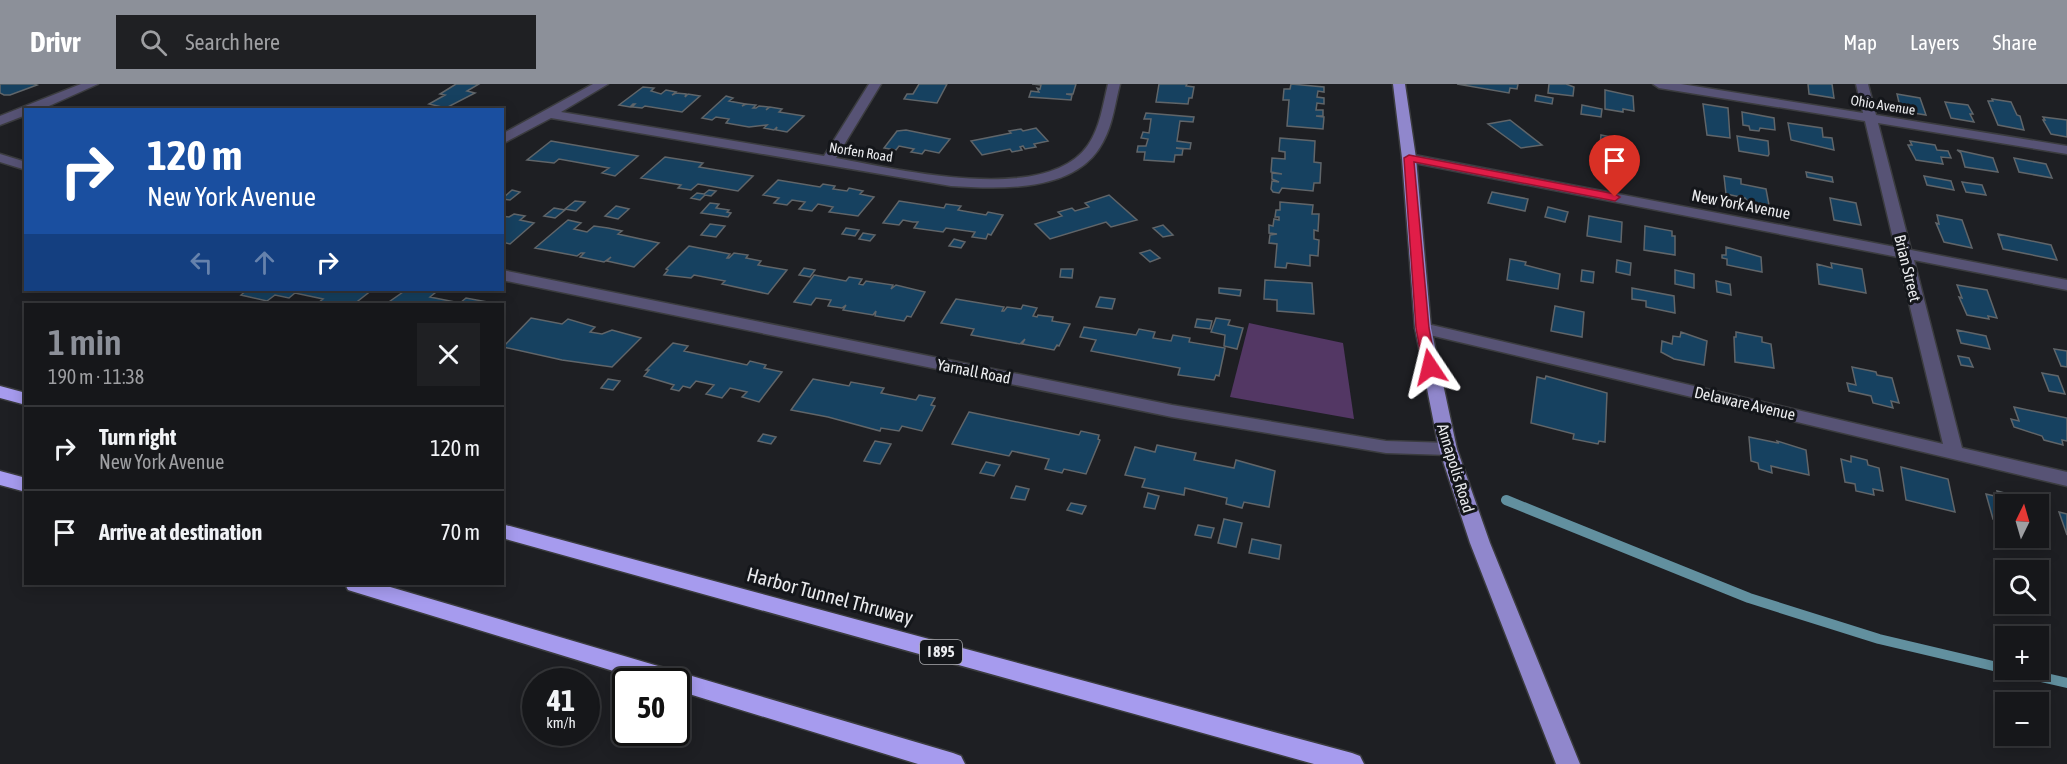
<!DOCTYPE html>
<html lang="en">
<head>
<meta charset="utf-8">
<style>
	:root { --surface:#16171a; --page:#1f2023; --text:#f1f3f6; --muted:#9e9fa2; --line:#353639; --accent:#8c9099 }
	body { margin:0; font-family:"Asap Condensed",sans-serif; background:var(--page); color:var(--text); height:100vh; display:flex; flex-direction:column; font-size:22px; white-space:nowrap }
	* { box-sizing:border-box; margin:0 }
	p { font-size:20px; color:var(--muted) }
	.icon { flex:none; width:33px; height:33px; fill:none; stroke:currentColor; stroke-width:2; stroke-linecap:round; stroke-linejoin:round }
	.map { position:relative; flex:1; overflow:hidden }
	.panel { position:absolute; left:24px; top:219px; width:480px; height:282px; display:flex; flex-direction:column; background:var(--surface); border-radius:0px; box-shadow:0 3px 15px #0003,0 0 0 2px var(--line) }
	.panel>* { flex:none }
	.hud { position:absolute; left:24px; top:24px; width:480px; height:183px; border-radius:0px; box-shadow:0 3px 15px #0003,0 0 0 2px var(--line); background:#1a4fa0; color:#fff; overflow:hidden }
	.needle { width:39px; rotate:5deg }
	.fabs { position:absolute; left:1995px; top:410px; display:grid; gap:12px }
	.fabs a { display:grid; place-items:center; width:54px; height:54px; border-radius:0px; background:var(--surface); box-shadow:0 3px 15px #0003,0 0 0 2px var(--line); font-size:30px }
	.speed { position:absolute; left:522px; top:584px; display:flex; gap:12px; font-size:30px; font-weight:700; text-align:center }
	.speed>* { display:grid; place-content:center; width:78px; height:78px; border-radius:50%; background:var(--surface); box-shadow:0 3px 15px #0003,0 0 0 2px var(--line); line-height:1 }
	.speed small { font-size:15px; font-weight:400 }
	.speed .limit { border:3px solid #111; border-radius:9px; background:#fff; color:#111 }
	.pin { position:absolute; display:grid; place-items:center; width:51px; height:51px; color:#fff; margin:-62px -26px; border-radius:50% 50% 50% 0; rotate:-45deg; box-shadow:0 0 6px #0007 }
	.pin .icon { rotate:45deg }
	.me { position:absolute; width:66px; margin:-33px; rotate:350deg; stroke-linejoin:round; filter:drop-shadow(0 0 4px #0008) }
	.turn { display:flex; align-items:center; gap:21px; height:126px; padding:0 24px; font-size:27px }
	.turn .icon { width:78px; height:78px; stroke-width:2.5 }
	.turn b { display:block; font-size:42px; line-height:51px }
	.lanes { display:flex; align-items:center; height:57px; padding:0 24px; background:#0003; justify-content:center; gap:30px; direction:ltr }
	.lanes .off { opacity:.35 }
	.round { display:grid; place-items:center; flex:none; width:63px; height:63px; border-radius:0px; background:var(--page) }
	.head { display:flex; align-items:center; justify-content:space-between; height:102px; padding:0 24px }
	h1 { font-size:36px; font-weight:600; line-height:45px; color:var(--accent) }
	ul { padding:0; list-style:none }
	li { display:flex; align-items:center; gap:18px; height:84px; padding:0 24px; border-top:2px solid var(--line) }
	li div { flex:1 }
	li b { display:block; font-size:22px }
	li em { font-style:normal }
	header { display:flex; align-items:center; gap:36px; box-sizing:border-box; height:84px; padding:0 30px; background:var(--accent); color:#fff }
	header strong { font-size:28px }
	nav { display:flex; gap:33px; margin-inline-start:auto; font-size:21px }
	.search { width:420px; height:54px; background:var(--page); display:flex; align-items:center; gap:15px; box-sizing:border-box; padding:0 21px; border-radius:0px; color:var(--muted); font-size:22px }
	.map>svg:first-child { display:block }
</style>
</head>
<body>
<header>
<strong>Drivr</strong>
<div class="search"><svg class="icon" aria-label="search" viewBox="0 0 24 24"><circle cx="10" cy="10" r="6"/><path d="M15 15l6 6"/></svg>Search here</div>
<nav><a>Map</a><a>Layers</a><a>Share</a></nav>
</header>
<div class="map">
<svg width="2067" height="680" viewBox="0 0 2067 680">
	<rect width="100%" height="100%" fill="#1e1f23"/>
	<path fill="#533764" d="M1249 239 1343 259 1354 335 1230 313Z"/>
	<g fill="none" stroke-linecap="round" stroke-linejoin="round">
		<path stroke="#62909f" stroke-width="10" d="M1506 416 1749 514 1879 555 2006 585
			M2006 585 2067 599"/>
	</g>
	<path fill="#164160" stroke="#606569" stroke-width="1.5" d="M0 0H34L37 1 10 11H4L0 9Z
		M456 0H479L467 7 475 9 446 24 429 20 445 11 440 10Z
		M919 0H947L937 19 904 15 907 10H913Z
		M1076 0 1073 10H1066L1072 11 1071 16 1029 13 1031 7 1039 8 1037 4 1040 5 1041 1 1032 0Z
		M1159 0H1187L1186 2 1194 3 1192 14H1189L1188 20 1156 18Z
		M1291 0 1324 3V8L1318 7 1317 13 1324 14V20L1317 19 1316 26H1323V32H1316L1324 33 1323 45 1287 42 1289 16H1283L1284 5H1290Z
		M1457 0H1518L1517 5 1510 4 1509 9Z
		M1549 0H1566L1574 3 1573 12 1548 9Z
		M1808 0H1832L1834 14 1809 10Z
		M643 3 654 4 651 7 661 10 666 6 676 8 672 11 676 9 686 10 685 13 688 10 700 12 682 28 645 22 642 24 632 23 635 20H633L630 23 619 21Z
		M1605 6 1633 12 1634 27 1623 25V28L1605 25Z
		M1897 10 1920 14 1926 31 1901 27Z
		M1536 11 1553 14 1552 20 1535 17Z
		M726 12 733 14 729 17 745 20 742 22 746 20 756 21 753 24H756L759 22 769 23 766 26 770 23 782 25 779 28 804 32 787 48 776 46 777 43 774 46 764 44 767 41 749 43 726 39 729 35 716 33 712 36 702 34Z
		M1992 15 2011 18 2017 31 2020 32 2024 46 1998 41 1988 17H1993Z
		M1945 18 1968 21 1973 30H1970L1974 38 1951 34Z
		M1703 20 1728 24 1730 54 1707 51Z
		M1582 21 1602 25 1601 33 1581 30Z
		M1742 28 1774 34 1775 46 1760 44 1759 47 1750 46 1749 42 1743 41Z
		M1146 29 1194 33 1193 38 1180 37 1177 57 1191 59 1190 65 1176 64 1183 65 1182 71H1175L1174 78 1144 76 1145 68H1137L1138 62H1146L1148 55 1141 54 1143 48 1149 49 1151 35H1144Z
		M2043 33 2067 36V53L2051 50 2043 36H2045Z
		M1510 36 1542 61 1521 64 1488 40Z
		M1788 39 1822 44 1823 53 1832 54 1834 66 1791 56Z
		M1036 44 1048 57 1034 60 1036 63 1025 65 1023 62 1020 63 1022 66 1012 68 1010 65 982 71 971 57 1011 49 1009 47 1021 45 1023 47Z
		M897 47 906 46 950 55 939 69 925 66 922 70 911 68 914 65 899 62 896 66 884 64Z
		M1601 51 1617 54V64L1600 61Z
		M1737 52 1768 57 1769 70 1768 72 1739 67Z
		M1280 54 1315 57 1314 78 1321 79 1320 99H1314L1313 107 1282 104 1279 109 1273 108 1271 105 1272 97 1279 98 1272 95V89L1282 90 1271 88 1272 74 1285 75V68L1279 67Z
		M551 57 638 72 615 92 602 89 609 84 559 75 554 79 527 76Z
		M1910 57 1935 61 1937 66 1948 67 1951 74 1941 73 1943 80 1916 76 1908 61H1912Z
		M1957 66 1993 74 1998 88 1965 83 1961 69Z
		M665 73 703 79 699 83 753 92 738 107 698 100 691 106 678 104 681 101 641 94Z
		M2014 74 2046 80 2052 94 2019 88Z
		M1598 77 1627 83V93L1597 88Z
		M1806 88 1832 93 1833 98 1807 93Z
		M1724 92 1741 95V100L1766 105 1769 121 1749 119 1745 114 1726 110Z
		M1924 92 1951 97 1954 106 1927 101Z
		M778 96 820 103 823 100 835 102 833 105 847 107 849 104 863 107 860 110 874 113 858 132 829 128 833 123 818 120 812 127 799 125 805 118 792 116 787 121 774 119 779 114 763 111Z
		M1962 98 1982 101 1986 111 1966 108Z
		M512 106 520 108 510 116 502 115Z
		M709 106 716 107 711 112 705 111 700 116 691 114 697 109 704 110Z
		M1492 108 1528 115 1525 127 1488 119Z
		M1109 111 1137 136 1111 143 1106 138 1050 155 1035 140 1062 132 1058 128 1072 124 1075 127 1089 123 1085 119Z
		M1830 114 1856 119 1861 141 1834 136Z
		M575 117 585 118 576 127 565 125Z
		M899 117 944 124 946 120 961 122 958 126 986 131 988 128 1003 131 991 151 988 150 986 155 972 153 975 148 946 144 943 148 914 144 918 138H913L903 136 899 141 883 139Z
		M1280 118 1313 121 1312 130H1319L1318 147 1314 146V155L1319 156 1318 172 1310 171V182L1287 179 1286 184 1275 183 1277 160 1269 159 1270 151 1277 150 1269 149V141L1273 142 1274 135 1279 136V133H1275L1276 126H1280Z
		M710 119 719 120 716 124 729 126 727 128 731 129 728 133 701 129Z
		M616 122 629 125 618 135 605 132Z
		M1548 123 1568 128 1565 138 1545 133Z
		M554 124 565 126 555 134 544 132Z
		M514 130 525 132 520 136 534 139 510 160 502 158V132L509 133Z
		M1937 131 1962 136 1972 164 1944 158 1936 139 1939 140Z
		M1589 132 1622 138 1621 158 1587 152Z
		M568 136 581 139 574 145 587 148 594 142 608 144 622 147 618 150 659 159 634 183 607 177 611 173 604 178 580 173 584 169H581L577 172 535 164Z
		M710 140 725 142 716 153 701 151Z
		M1163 141 1173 151 1163 153 1153 144Z
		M1645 142 1672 147V152H1675V171L1644 166Z
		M846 144 859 146 855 152 842 150Z
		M863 149 875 151 870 157 859 155Z
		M1998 150 2051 161 2057 176 2003 165Z
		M954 155 965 158 961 164 949 162Z
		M689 162 730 170 727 174H729L734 169 748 171 746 174 761 177 758 181 787 186 768 210 722 200 725 197 694 191 691 194 664 191 668 186 666 185Z
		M1726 163 1761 173 1762 188 1727 181V175L1722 174V171H1726Z
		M1150 166 1160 174 1150 178 1140 169Z
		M1510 175 1526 178 1525 181 1560 190 1558 205 1507 196Z
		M1617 176 1631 179 1630 191 1616 188Z
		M1831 179 1862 185 1866 209 1819 200 1817 180 1832 184Z
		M804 184 815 186 810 193 799 191Z
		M1061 185H1073L1072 194 1060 193Z
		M1582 186 1594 188 1593 199 1581 197Z
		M1675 186 1694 190V204L1675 200Z
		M814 191 846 197 849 193 862 195 859 200 863 201 866 197 893 201 891 205 896 201 925 208 911 233 907 232 904 237 875 232 876 227 873 231 843 226 846 221 842 224 828 222 831 216 816 214 811 221 794 218Z
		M1265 196 1312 199 1314 230 1277 227V216L1264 215Z
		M1716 197 1730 200 1731 211 1717 208Z
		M1957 201 1987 206 1997 234 1988 232 1989 235 1967 231 1959 213 1962 214Z
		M1219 204 1241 206 1240 212 1219 209Z
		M1632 204 1674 212 1675 229 1646 223V217L1632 215Z
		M247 206H372L354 220H334L335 218 327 220 318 219 323 215 295 209 289 214 275 211 267 217 241 211Z
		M406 206 436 208 430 213 460 219 466 214 493 219 386 220Z
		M1100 213 1115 215 1112 225 1096 223Z
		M956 215 1004 223 1002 227H1004L1007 223 1021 225 1023 221 1037 224 1033 232 1037 233 1038 231 1053 233 1052 237 1070 240 1059 262 1057 261 1054 266 1022 260 1025 255 1020 260 971 251 974 245 941 239Z
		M1555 222 1584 228 1582 253 1551 247Z
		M531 234 562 240 568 235 595 243 590 248 602 250 612 246 641 254 612 283 562 276 503 263Z
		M1216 234 1230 236 1228 241 1243 244 1237 265 1224 262 1225 251 1211 248Z
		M1197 235 1212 237 1210 245 1195 243Z
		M1084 243 1136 251 1139 245 1155 248 1153 254 1171 257 1173 251 1190 254 1189 258 1225 264 1219 292 1216 291 1214 296 1178 291 1180 284 1091 267 1096 256 1080 253Z
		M1957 246 1986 252 1990 265 1961 259Z
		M1681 248 1707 257 1704 281 1674 275 1661 268 1662 257 1672 260 1673 252 1680 253Z
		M1736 248 1762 253V258L1771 260 1774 284 1735 278 1734 253H1736Z
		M673 259 688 262 684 267 747 281 750 277 766 281 764 284 782 288 759 318 742 313 747 308 730 304 722 314 706 310 714 301 696 297 690 304 683 302 679 307 671 305 674 301 644 292 649 286H646Z
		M2054 265 2067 267V283L2061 282Z
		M1958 272 1969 274 1973 283 1961 281Z
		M1852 283 1876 288 1877 291 1892 294 1899 319 1891 317 1893 324 1873 319 1871 312 1849 307 1847 299 1856 301Z
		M2042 289 2058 292 2065 310 2049 307Z
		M1546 292 1607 309 1605 358 1599 357 1598 360 1573 355 1574 350 1531 339 1537 293 1545 295Z
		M608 295 620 297 613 306 601 304Z
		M813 295 849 302 851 298 884 304 881 309 916 316 919 311 935 314 931 321 935 322 922 347 902 342 899 347 881 344 880 347 828 333 791 326Z
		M2014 323 2067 334V357L2062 356 2063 361 2044 356 2042 352 2014 343 2011 335 2019 337Z
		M969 328 1079 351 1081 347 1099 351 1098 355 1100 356 1086 390 1064 385 1062 389 1045 385 1049 375 1012 367 1009 372 952 360Z
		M763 350 776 353 771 360 758 357Z
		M1749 353 1778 359 1777 357 1806 366 1809 391 1771 382 1772 389 1759 385 1758 379 1751 377Z
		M875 357 891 360 880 380 864 377Z
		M1157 361 1196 369 1194 376 1234 384 1236 376 1275 387 1269 423 1244 418 1242 424 1226 420 1227 414 1185 404 1184 411 1142 403 1145 395 1125 391 1135 363 1155 368Z
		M1851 372 1867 376 1868 381 1879 384 1883 407 1873 405 1874 411 1856 407 1855 400 1845 398 1841 375 1851 378Z
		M986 378 1000 381 994 392 980 389Z
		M1901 383 1948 395 1955 428 1906 416Z
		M1016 402 1029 405 1025 416 1011 414Z
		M1997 407 2013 411 2015 418 2025 420H2006V438L1993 435 1986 410 1999 413Z
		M1148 409 1159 412 1155 425 1144 423Z
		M1071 419 1086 422 1082 430 1067 426Z
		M2059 428 2067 430V451Z
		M1224 435 1242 439 1236 463 1218 459Z
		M1198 441 1214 444 1211 454 1195 451Z
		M1252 455 1281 461 1279 475 1249 469Z"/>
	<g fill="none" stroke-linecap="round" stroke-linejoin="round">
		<g stroke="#3b3c3f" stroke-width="3">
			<path id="minor" d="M81 0H98L40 26H26V31L0 41V32Z
				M593 0H608L561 28 824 72 869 0H881L836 74C897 85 1046 122 1088 61 1100 44 1103 20 1108 0H1120C1115 19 1113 40 1103 58 1077 109 1000 105 951 102L551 34 502 60V50Z
				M1653 0H1681L1863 29 1856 0H1868L1876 31 2067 62V70L1878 39 1911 166 2067 196V206L1914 176 1962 364 2067 388V402L1417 248 1415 244 1423 239 1943 360 1898 173 1409 78 1402 74 1409 70 1895 163 1865 37 1659 4Z
				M0 70 26 78V86L0 78Z
				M502 186 1172 321 1386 357 1448 359 1455 361 1457 365 1455 369 1448 371 1386 369 1172 333 502 196Z"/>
		</g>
		<g stroke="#3b3c3f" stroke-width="3">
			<path id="major" d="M1393 0H1405L1416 74 1431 244 1457 365 1490 459 1580 680H1556L1470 459 1439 365 1415 244 1402 74Z"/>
		</g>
		<g stroke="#3b3c3f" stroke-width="3">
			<path id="highway" d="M0 302 26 309V321L0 314Z
				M0 387 26 394V408L0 401Z
				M502 440 1352 669 1360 672 1364 680H1314L502 454Z
				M345 500H380L953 669 961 672 965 680H918L676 606V597H646L348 506Z"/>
		</g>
		<use href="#minor" fill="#575375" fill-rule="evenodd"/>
		<use href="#major" fill="#9087cc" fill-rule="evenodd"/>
		<use href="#highway" fill="#a69bee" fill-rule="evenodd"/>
	</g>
	<path fill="#e11d48" stroke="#92132f" stroke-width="1.5" d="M1409 71 1615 110 1620 113 1615 117 1414 78 1429 244 1436 283 1430 287 1423 283 1416 244 1404 74Z"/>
	<g text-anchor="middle" stroke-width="6" stroke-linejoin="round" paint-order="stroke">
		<g font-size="14" fill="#eaebee" stroke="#14161a">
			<text transform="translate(1883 21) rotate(9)" y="5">Ohio Avenue</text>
			<text transform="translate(861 68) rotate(9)" y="5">Norfen Road</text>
		</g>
		<rect fill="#14161a" stroke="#aaabae" stroke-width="1.5" x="920" y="556" width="42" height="24" rx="4.5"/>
		<g font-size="15" font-weight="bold" fill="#eaebee">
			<text x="941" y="573">I 895</text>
		</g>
		<g font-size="16" fill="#eaebee" stroke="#14161a">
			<text transform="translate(1741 120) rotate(11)" y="6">New York Avenue</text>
			<text transform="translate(1908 184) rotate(76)" y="6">Brian Street</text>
			<text transform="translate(974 287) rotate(11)" y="6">Yarnall Road</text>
			<text transform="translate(1745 319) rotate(13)" y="6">Delaware Avenue</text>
			<text transform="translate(1456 384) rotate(73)" y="6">Annapolis Road</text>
		</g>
		<g font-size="20" fill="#eaebee" stroke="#14161a">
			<text transform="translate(830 512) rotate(15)" y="7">Harbor Tunnel Thruway</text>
		</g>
	</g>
</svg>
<div class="fabs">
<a><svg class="needle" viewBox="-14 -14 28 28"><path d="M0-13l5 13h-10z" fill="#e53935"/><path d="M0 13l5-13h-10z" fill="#9e9fa2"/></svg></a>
<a><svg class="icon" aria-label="search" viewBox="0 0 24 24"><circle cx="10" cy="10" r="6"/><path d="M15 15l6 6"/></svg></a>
<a>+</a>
<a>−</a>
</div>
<div class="speed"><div>41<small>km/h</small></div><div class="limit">50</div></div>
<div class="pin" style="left:1615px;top:113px;background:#d93025"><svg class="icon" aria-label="arrive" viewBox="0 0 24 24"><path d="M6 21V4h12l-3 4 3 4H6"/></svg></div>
<svg class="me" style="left:1430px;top:283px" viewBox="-20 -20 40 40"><path d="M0-17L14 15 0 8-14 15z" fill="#e11d48" stroke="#fff" stroke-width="4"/></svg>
<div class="hud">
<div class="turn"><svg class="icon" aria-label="right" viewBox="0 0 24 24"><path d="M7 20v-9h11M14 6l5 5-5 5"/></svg><div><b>120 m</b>New York Avenue</div></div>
<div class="lanes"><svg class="icon off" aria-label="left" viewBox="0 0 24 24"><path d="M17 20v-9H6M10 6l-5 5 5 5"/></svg><svg class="icon off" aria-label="ahead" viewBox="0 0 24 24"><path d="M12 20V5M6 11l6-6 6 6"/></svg><svg class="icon" aria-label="right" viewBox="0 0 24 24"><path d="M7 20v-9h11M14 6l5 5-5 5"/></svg></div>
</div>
<section class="panel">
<div class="head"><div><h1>1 min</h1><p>190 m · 11:38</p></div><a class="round"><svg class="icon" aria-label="close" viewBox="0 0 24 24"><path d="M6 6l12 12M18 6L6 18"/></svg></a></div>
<ul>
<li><svg class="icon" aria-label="right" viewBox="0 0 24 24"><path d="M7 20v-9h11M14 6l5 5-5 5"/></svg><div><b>Turn right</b><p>New York Avenue</p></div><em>120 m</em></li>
<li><svg class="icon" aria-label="arrive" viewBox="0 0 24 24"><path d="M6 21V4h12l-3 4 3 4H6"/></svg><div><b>Arrive at destination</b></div><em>70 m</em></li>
</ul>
</section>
</div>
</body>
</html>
